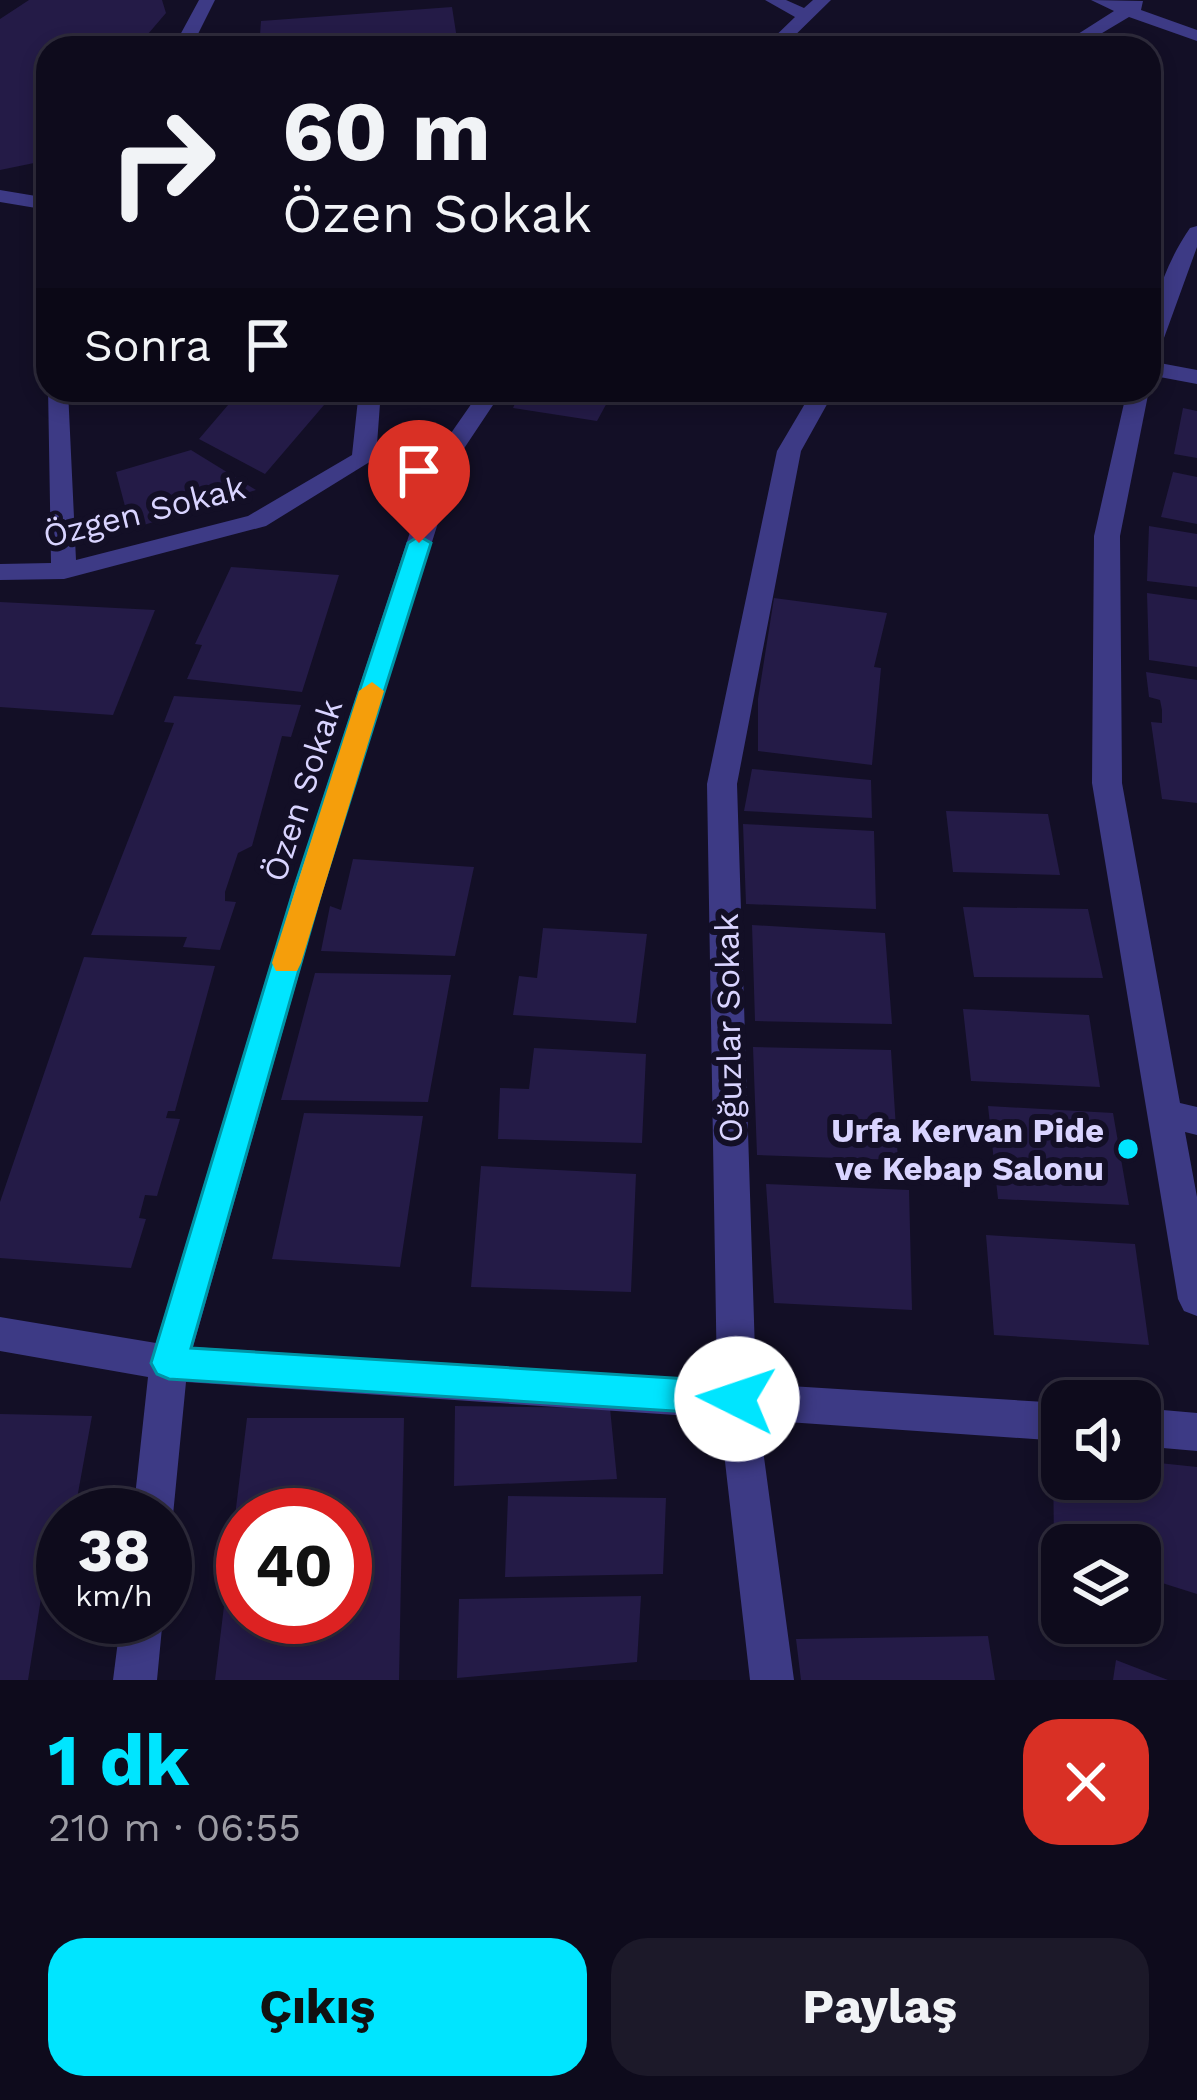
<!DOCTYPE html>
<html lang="tr">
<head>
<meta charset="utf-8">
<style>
	:root { --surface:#0e0b1c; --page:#1c1929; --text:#f1f3f6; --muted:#9b9ba3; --line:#2e2b3b; --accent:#00e5ff }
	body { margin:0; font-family:"Work Sans",sans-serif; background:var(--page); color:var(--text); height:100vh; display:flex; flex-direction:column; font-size:45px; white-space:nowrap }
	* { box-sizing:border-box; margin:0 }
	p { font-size:39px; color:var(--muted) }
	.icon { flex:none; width:66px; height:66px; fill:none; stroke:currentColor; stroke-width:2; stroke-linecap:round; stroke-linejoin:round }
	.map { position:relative; height:1680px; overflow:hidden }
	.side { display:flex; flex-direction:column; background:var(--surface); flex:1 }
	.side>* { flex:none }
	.hud { position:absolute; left:36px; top:36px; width:1125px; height:366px; border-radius:36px; box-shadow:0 6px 18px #0003,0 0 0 3px var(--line); background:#0e0b1c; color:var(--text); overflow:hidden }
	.tools { position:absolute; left:1041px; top:1380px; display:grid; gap:24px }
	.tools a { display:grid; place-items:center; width:120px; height:120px; border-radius:24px; background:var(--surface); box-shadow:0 6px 18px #0003,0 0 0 3px var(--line); font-size:60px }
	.speed { position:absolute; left:36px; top:1488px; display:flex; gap:24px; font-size:60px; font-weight:700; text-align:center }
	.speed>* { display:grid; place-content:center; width:156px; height:156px; border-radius:50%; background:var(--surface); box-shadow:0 6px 18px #0003,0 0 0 3px var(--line); line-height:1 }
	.speed small { font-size:30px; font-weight:400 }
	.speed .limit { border:18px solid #d22; background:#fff; color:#111 }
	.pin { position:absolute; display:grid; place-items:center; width:102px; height:102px; color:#fff; margin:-123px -51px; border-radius:50% 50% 50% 0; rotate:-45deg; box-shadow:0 0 12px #0007 }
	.pin .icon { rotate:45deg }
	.me { position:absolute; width:132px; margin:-66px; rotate:274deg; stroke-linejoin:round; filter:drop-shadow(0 0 9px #0008) }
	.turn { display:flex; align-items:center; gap:42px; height:252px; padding:0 48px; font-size:54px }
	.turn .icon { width:156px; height:156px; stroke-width:2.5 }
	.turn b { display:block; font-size:84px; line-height:102px }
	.then { display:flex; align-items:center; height:114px; padding:0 48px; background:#0003; gap:24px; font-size:45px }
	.round { display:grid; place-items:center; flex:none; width:126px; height:126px; border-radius:36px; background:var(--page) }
	.summary { display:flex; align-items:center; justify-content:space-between; height:204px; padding:0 48px }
	h1 { font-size:72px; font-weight:700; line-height:90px; color:var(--accent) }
	.cta { display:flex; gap:24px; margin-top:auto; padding:24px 48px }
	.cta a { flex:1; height:138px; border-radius:36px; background:var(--accent); color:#111; font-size:48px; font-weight:700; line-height:138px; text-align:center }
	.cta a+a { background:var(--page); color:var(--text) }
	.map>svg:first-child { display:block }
</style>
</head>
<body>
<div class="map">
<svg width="1197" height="1680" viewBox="0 0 1197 1680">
	<rect width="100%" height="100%" fill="#130f26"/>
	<path fill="#241b47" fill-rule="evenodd" d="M29 0H162L166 13 136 48H48V151L39 162 0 170V19Z
		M452 7 457 39 388 42 387 36H374V47L251 48V35H260L261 21Z
		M521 390H614L597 421 513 408Z
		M234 398H330L265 474 199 439Z
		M1183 408 1197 411V458L1174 454Z
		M191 450 256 490 131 529 116 472Z
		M1173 472 1197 477V524L1161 517Z
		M1149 526 1197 534V587L1147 581Z
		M231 567 339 575 302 692 187 679 202 645 195 644Z
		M1147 593 1197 600V667L1149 660Z
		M774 598 887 613 874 667 881 668 872 765 758 751V699Z
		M0 602 155 610 113 715 0 707Z
		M1146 672 1197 680V803L1162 799 1151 722 1162 723V710L1160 700 1149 697Z
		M174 696 301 705 291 737 282 736 252 846 238 853 225 892V901L236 902 220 950 183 947 187 937 91 935 174 723 164 722Z
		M752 769 871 780 872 818 744 811Z
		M946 811 1048 814 1060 875 953 872Z
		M743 824 874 831 876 909 746 904Z
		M353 859 474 867 455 956 321 951 330 906 341 910Z
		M963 907 1088 909 1103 978 974 977Z
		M752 925 885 933 892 1024 755 1021Z
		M543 928 647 934 636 1023 513 1015 519 976 537 978Z
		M84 957 215 966 175 1111H168L166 1118 180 1119 157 1196 145 1195 139 1218 146 1219 131 1268 0 1258V1202Z
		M315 973 451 975 428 1102 281 1100Z
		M963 1009 1089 1015 1100 1087 971 1081Z
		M753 1047 891 1050 898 1160 757 1155Z
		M534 1048 646 1054 642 1143 498 1139 500 1088 529 1089Z
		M988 1106 1113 1113 1129 1205 998 1199Z
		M304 1113 423 1116 400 1267 272 1259Z
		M481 1166 636 1174 631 1292 471 1287Z
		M766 1184 909 1190 912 1310 774 1303Z
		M986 1235 1135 1244 1149 1345 994 1335Z
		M455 1406 610 1408 617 1479 454 1486Z
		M0 1414 92 1416 74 1515H63V1523H53L28 1680H0Z
		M247 1418H404L399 1680H215ZM243 1515H345V1617H243Z
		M1053 1454 1062 1455V1479H1140V1461L1197 1467V1594L1140 1576V1545L1054 1547Z
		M508 1496 666 1498 663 1574 505 1577Z
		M641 1596 637 1662 457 1678 459 1599Z
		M988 1636 995 1680H801L796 1639Z
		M1116 1660 1168 1680H1113Z"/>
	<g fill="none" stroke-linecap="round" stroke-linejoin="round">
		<path fill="#3d3a85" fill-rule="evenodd" d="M199 0H215L191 48H173Z
			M765 0H786L804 8 813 0H831L782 48H763L795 17Z
			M1091 0 1143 1 1141 10 1197 30V41L1129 17 1077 48H1056L1114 11Z
			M0 190 48 198V210L0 202Z
			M1197 226V247L1160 349 1149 356C1149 310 1164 266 1190 228Z
			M1149 361 1197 370V384L1149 375Z
			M48 387 68 390 76 560 248 516 352 455 359 390H381L376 458 266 526 64 579 0 580V564L51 563Z
			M1149 389V390L1120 536 1122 783 1180 1103 1197 1107V1135L1185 1132 1197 1197V1316L1184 1311 1178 1299 1092 783 1094 536 1127 390Z
			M481 390H503L459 456 323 889 193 1347 717 1381 707 784 777 451 813 390H835L801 451 737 784 756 1384 1062 1403V1441L759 1420 794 1680H750L720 1418 186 1382 173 1515 165 1530V1515H133L148 1377 0 1351V1317L156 1343 293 889 435 456Z
			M1140 1408 1197 1413V1451L1140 1446Z
			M121 1617H163L157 1680H113Z"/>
	</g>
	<path fill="#00e5ff" stroke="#0095a6" stroke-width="3" d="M419 536 431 543 322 889 191 1348 737 1382 750 1387 755 1399 750 1410 737 1415 169 1379 157 1374 151 1363 294 889 408 543Z"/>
	<path fill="#f59e0b" d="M372 682 384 691 301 963 297 971H276L272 963 359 691Z"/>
	<circle fill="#00e5ff" stroke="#130f26" stroke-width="4.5" cx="1128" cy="1149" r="12"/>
	<g text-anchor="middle" stroke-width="12" stroke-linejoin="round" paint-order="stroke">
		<g font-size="33" fill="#d9d4ff" stroke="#130f26">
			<text transform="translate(144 511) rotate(-14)" y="12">Özgen Sokak</text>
			<text transform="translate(302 790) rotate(-72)" y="12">Özen Sokak</text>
			<text transform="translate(728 1028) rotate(-91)" y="12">Oğuzlar Sokak</text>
		</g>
		<g font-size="33" font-weight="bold" fill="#d9d4ff" stroke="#130f26" text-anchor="end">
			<text x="1104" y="1142">Urfa Kervan Pide<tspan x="1104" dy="38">ve Kebap Salonu</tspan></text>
		</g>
	</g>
</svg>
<div class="tools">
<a><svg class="icon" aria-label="sound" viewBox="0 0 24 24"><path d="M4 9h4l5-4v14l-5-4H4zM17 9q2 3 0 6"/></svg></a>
<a><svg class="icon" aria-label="layers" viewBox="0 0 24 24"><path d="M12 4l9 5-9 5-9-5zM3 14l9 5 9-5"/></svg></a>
</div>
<div class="speed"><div>38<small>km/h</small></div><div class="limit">40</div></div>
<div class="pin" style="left:419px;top:543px;background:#d93025"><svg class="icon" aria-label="arrive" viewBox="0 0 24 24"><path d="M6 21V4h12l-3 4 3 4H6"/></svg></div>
<svg class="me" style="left:737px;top:1399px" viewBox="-20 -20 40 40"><circle r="19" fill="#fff"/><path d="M0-13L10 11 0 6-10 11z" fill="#00e5ff"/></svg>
<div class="hud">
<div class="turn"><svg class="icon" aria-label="right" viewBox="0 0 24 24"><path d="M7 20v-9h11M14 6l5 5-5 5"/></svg><div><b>60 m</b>Özen Sokak</div></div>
<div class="then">Sonra<svg class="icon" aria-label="arrive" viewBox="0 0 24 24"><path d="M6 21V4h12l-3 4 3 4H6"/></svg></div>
</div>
</div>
<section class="side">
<div class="summary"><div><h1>1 dk</h1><p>210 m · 06:55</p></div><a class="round" style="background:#d93025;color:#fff"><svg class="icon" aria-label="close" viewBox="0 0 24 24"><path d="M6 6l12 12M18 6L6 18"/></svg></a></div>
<div class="cta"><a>Çıkış</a><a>Paylaş</a></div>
</section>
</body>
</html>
